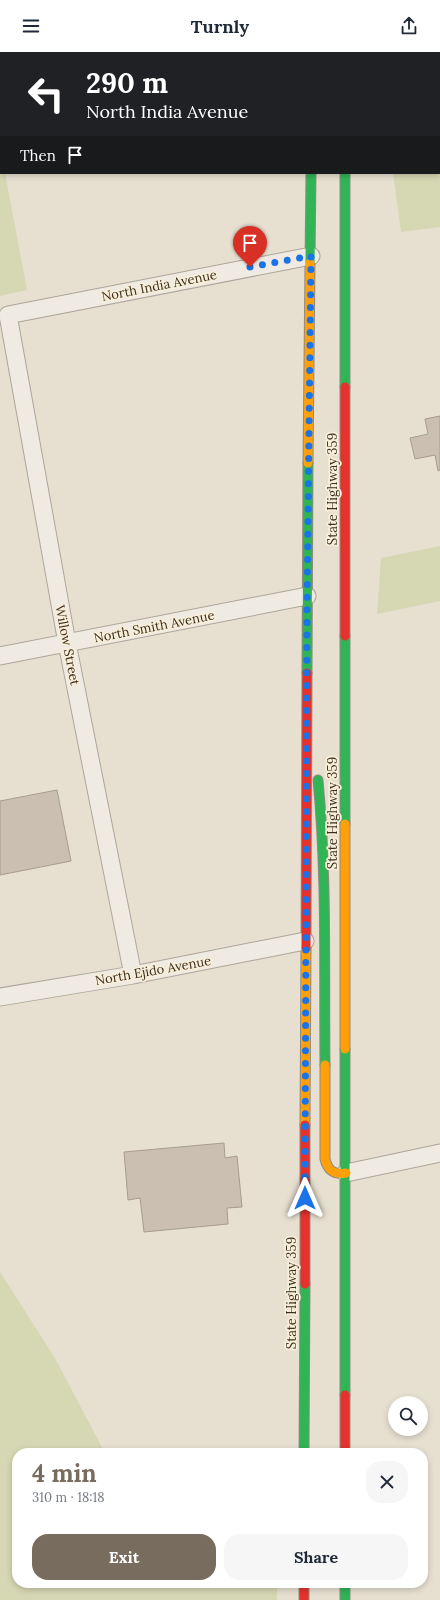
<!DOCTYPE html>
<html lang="en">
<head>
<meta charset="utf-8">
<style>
	:root { --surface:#fff; --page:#f6f6f7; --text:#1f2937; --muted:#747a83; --accent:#786c5e }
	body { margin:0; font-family:Lora,serif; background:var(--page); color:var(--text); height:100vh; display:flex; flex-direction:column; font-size:15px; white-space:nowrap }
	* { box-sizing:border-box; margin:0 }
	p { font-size:13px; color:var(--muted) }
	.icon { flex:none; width:22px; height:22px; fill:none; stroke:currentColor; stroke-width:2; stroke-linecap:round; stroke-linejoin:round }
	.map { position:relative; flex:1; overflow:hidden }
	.details { position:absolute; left:12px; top:1396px; width:416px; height:140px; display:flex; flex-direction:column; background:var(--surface); border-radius:16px; box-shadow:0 2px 6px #0003 }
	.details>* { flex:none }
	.hud { position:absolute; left:0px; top:0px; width:440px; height:122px; box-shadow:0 2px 6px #0003; background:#202124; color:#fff; overflow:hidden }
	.buttons { position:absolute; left:388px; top:1344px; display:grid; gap:8px }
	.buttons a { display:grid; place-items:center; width:40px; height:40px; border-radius:50%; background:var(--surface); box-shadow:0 2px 6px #0003; font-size:20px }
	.pin { position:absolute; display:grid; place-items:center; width:34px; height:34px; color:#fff; margin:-41px -17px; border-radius:50% 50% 50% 0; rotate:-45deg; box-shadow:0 0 4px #0007 }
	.pin .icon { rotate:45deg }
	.me { position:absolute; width:44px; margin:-22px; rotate:0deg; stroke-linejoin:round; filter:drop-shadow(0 0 3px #0008) }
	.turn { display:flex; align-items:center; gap:14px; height:84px; padding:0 20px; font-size:18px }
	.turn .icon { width:52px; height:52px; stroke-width:2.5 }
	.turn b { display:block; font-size:28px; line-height:34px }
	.then { display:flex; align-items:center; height:38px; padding:0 20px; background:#0003; gap:8px; font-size:15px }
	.round { display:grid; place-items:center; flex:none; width:42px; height:42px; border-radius:16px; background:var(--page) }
	.head { display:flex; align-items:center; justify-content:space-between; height:68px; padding:0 20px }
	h1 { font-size:24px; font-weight:700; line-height:30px; color:var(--accent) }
	.button { display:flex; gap:8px; margin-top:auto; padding:8px 20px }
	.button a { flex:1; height:46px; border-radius:16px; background:var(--accent); color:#fff; font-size:16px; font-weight:700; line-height:46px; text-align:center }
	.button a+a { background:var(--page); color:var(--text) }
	header { display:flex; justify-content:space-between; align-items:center; height:52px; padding:0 20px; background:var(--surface); font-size:18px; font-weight:700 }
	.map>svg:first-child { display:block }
</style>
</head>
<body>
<header><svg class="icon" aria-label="menu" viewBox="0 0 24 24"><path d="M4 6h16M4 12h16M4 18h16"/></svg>Turnly<svg class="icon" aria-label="share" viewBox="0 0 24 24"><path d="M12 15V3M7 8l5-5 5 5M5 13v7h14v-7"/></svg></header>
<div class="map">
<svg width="440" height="1548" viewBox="0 0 440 1548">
	<rect width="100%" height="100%" fill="#e7e0d1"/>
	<path fill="#d6d7b3" d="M378 0H440V175L401 180 393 121H439V1Z
		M0 92 1 121H5L27 238 0 244Z
		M440 494V549L377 562 381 506Z
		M0 1220 55 1306 105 1401H17V1531H277V1548H0Z"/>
	<path fill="#cbbfb2" stroke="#a89c90" d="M440 364V418L438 419 435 403 415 407 410 386 428 382 425 367Z
		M57 738 71 809 0 823V749Z
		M224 1091 225 1106 237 1104 242 1155 227 1156 228 1172 144 1180 140 1146 128 1148 124 1100Z"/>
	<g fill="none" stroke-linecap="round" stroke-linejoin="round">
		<g stroke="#ada599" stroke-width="19">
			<path id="street" d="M0 604 307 544
				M133 923 67 591 8 263 311 204
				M0 945 133 923 305 889
				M346 1121 440 1101"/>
		</g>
		<g stroke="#928b80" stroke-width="11">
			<path id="fast" d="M345 0V1
				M345 121V335
				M310 211 311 121
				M345 584V772
				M307 621 308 411
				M318 728C327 823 324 918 325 1013
				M345 997V1343
				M304 1401 305 1232
				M345 1531V1548"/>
		</g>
		<g stroke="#928b80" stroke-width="11">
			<path id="slow" d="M308 411 310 211
				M345 772V997
				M325 1013V1107C328 1119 334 1123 346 1121
				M305 1073 306 896"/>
		</g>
		<g stroke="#928b80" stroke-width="11">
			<path id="jam" d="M312 0V1
				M345 335V584
				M306 896 307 621
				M305 1232V1073
				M345 1343V1401
				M304 1531V1548"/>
		</g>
		<use href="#street" stroke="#efebe3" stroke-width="17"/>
		<use href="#fast" stroke="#30b455" stroke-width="9"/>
		<use href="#slow" stroke="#ff9f0a" stroke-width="9"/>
		<use href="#jam" stroke="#e5322d" stroke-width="9"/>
	</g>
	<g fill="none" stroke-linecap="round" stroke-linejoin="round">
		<path stroke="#1a73e8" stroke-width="7" stroke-dasharray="0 12.6" d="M250 215 311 204 307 559 305 1146"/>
	</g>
	<g text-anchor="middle" stroke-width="3.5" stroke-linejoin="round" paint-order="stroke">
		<g font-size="13" fill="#3d2e20" stroke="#f7eed8">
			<text transform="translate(159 233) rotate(-11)" y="5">North India Avenue</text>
			<text transform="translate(332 437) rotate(-90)" y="5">State Highway 359</text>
			<text transform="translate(154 574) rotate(-11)" y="5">North Smith Avenue</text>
			<text transform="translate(68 593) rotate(79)" y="5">Willow Street</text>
			<text transform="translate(332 761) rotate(-90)" y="5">State Highway 359</text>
			<text transform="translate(153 918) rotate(-10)" y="5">North Ejido Avenue</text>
			<text transform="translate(291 1241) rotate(-90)" y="5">State Highway 359</text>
		</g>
	</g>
</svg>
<div class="buttons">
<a><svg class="icon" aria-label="search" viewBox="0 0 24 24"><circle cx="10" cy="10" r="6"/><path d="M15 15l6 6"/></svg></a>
</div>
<div class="pin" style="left:250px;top:215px;background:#d93025"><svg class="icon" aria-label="arrive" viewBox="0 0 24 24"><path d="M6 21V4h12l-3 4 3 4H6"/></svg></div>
<svg class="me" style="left:305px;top:1146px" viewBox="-20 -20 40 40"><path d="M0-17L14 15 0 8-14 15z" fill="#1a73e8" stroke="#fff" stroke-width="4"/></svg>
<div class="hud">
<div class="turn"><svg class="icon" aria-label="left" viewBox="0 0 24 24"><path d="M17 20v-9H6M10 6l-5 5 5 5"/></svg><div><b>290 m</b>North India Avenue</div></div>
<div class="then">Then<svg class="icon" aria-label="arrive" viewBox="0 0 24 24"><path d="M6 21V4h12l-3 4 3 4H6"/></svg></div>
</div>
<section class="details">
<div class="head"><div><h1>4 min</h1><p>310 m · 18:18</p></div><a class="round"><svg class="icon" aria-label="close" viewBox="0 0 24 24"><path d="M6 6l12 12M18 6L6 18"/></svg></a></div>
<div class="button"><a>Exit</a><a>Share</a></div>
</section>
</div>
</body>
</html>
